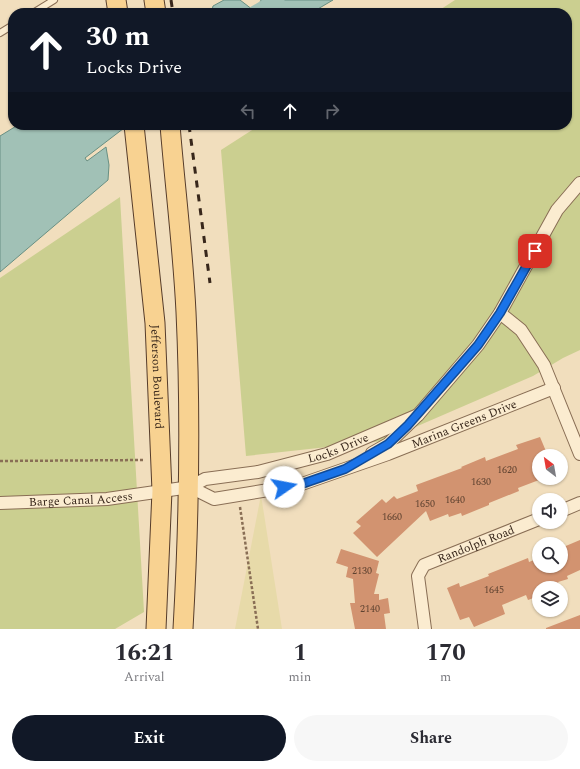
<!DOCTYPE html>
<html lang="en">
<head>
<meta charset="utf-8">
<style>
	:root { --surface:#fff; --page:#f7f7f7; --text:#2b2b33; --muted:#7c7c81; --accent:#111827 }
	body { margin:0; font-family:Spectral,serif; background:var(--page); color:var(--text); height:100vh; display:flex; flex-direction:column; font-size:15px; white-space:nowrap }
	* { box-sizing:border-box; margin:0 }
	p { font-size:13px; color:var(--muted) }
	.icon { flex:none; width:22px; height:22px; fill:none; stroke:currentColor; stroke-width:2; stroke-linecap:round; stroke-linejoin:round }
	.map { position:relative; height:629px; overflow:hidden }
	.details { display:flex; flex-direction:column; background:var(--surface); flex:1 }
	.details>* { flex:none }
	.top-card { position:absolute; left:8px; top:8px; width:564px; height:122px; border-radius:16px; box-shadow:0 1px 3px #0004; background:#111827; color:#fff; overflow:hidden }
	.needle { width:26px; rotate:329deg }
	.buttons { position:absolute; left:532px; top:449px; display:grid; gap:8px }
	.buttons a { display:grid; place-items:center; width:36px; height:36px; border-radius:50%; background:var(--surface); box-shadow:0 1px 3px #0004; font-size:20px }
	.pin { position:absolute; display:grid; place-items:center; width:34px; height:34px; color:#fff; margin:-17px; border-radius:8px; box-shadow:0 2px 6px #0006 }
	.me { position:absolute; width:44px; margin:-22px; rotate:78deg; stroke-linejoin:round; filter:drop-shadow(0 0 3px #0008) }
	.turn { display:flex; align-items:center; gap:14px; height:84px; padding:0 12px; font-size:18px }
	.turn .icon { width:52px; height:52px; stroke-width:2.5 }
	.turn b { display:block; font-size:28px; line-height:34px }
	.lanes { display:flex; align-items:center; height:38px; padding:0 12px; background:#0003; justify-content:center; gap:20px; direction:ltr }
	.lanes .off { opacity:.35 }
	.eta { display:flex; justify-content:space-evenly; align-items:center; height:68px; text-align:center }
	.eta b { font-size:24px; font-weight:700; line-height:28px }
	.action { display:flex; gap:8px; margin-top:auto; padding:8px 12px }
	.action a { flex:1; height:46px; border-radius:24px; background:var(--accent); color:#fff; font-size:16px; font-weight:700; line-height:46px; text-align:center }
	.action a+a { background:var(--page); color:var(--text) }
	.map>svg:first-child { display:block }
</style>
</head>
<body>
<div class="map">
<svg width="580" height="629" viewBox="0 0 580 629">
	<rect width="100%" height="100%" fill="#f1debd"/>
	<path fill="#e7daa9" d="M261 495 282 629H235Z"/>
	<path fill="#cbcf90" d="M455 0H580V350L563 358 533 376 383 441 246 456 221 150 260 125H567V13H435Z
		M120 197 144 612 115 629H0V278Z"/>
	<path fill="#a1c1b6" stroke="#688f83" d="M224 0H240L257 13H208L212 10 213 6Z
		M261 0H333L311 13H261L257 9Z
		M18 125H128L85 158 87 161 106 147 109 165 108 180 0 272V136Z"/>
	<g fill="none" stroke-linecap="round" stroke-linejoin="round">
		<path stroke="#a1c1b6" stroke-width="15" d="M255 13 277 0"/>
	</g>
	<path fill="#d29370" d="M540 437 548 456H539V480L518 488 519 491 489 503V505L462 516 461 513 449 517 448 514 430 521 426 511 377 557 353 533 361 526 356 522 382 499 386 503 394 496 397 499 418 491 416 485 462 468 461 467 485 457 486 461 518 449 516 445Z
		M580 540V570L567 576 568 579 558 582 560 588H539V596L528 600 526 595 502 605 505 614 474 627 469 617 460 620 447 588 459 583 460 587 489 576 488 574 528 558 529 562 539 558V566H561V548Z
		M341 549 379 561 376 573 379 574 374 594H379V600L388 598 390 613 384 614 386 629H355L350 603H355L353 579 346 577 348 567 336 563Z
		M580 615V629H546V628Z"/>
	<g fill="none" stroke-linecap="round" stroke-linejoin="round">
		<g stroke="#896e55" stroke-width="8">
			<path id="service" d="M33 13 54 0
				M0 33 13 25"/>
		</g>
		<g stroke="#896e55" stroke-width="14">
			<g id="minor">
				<path d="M500 313 521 330 544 365 580 454"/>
				<path d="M372 453 388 444 418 415 478 345 500 313 557 210 580 183"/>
				<path id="s1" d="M190 487 214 499 299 485 388 454 554 388"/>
				<path id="s2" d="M0 503 107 499 190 487 205 479 258 472 327 454 418 415"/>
				<path d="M561 511 580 503"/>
				<path id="s3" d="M425 629 418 576 424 565 539 519"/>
			</g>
		</g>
		<g stroke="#563c2a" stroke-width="21">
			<g id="primary">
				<path d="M116 0 118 13"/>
				<path d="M154 0 156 13"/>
				<path id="s4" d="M134 125 155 323 162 491 156 629"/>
				<path d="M170 125C175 187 183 250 186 312 191 418 189 523 183 629"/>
			</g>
		</g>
		<path stroke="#896e55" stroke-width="2.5" stroke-dasharray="3 2" stroke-linecap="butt" d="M0 461 145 460
			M240 507 258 629"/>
		<use href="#service" stroke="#fbecd0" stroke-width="6"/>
		<use href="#minor" stroke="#fbecd0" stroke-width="12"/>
		<use href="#primary" stroke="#f8d291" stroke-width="19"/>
		<path stroke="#38271b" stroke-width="3" stroke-dasharray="7 7" stroke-linecap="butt" d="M171 0 173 13
			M189 125 210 283"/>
	</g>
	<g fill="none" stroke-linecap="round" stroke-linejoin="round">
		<g stroke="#114b97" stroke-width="10">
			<path id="route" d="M284 487 299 485 345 469 388 444 408 425 478 345 500 313 535 251"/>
		</g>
		<use href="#route" stroke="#1a73e8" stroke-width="7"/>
	</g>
	<g text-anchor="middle" stroke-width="4" stroke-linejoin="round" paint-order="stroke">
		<g font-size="10" fill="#5e4230">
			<text x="507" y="473">1620</text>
			<text x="481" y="485">1630</text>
			<text x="455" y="503">1640</text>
			<text x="425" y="507">1650</text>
			<text x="392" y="520">1660</text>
			<text x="362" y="574">2130</text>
			<text x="494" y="593">1645</text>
			<text x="370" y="612">2140</text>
		</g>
		<g font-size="12" fill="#38271b" stroke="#f8e9cd">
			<text dy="4" stroke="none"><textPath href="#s4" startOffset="253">Jefferson Boulevard</textPath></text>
			<text dy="4" stroke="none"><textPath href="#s1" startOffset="289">Marina Greens Drive</textPath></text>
			<text dy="4" stroke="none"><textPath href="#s2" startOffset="345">Locks Drive</textPath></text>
			<text dy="4" stroke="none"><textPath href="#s2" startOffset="81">Barge Canal Access</textPath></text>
			<text dy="4" stroke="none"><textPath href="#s3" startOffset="122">Randolph Road</textPath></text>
		</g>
	</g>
</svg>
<div class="buttons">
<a><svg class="needle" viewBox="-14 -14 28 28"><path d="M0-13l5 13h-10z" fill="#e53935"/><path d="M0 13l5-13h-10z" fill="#7c7c81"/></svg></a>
<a><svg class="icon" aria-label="sound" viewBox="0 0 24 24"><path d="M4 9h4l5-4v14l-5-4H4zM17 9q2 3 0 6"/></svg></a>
<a><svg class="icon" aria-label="search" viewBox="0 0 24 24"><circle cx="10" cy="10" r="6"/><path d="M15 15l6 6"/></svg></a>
<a><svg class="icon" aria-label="layers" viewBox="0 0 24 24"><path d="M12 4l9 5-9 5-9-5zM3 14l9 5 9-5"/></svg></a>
</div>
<div class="pin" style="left:535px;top:251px;background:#d93025"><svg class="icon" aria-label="arrive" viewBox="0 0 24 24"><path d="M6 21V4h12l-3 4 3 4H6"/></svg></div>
<svg class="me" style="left:284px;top:487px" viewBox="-20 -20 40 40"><circle r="19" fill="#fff"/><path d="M0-13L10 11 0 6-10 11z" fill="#1a73e8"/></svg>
<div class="top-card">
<div class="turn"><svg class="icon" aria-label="ahead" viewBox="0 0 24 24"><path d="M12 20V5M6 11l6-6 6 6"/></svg><div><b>30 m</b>Locks Drive</div></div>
<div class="lanes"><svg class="icon off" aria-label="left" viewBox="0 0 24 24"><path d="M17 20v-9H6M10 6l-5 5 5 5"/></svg><svg class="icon" aria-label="ahead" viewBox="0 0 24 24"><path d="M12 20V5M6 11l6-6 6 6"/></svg><svg class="icon off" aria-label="right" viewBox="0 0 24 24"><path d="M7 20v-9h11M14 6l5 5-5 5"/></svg></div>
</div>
</div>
<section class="details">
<div class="eta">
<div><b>16:21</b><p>Arrival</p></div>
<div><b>1</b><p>min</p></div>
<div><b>170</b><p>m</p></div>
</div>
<div class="action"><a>Exit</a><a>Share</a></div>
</section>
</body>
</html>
